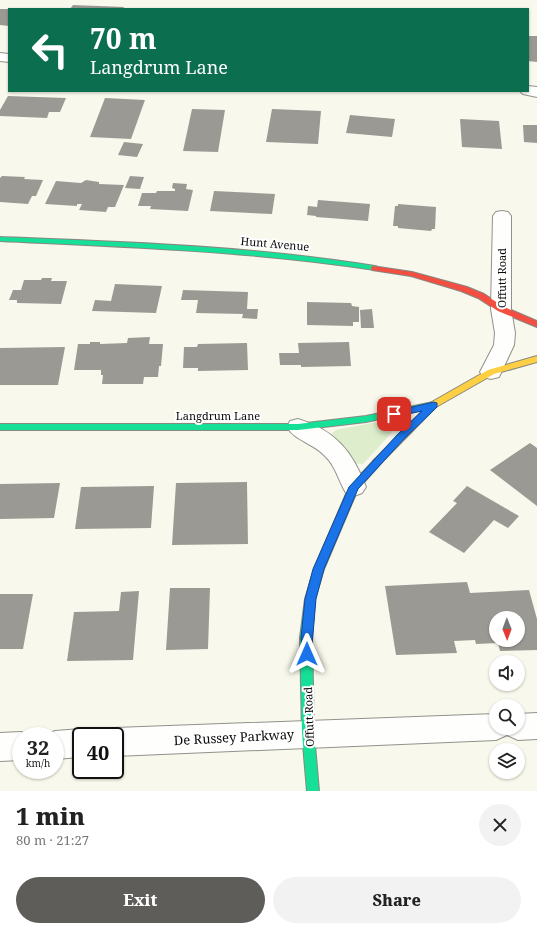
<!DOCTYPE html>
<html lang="en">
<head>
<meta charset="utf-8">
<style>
	:root { --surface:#fff; --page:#f2f2f2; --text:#222; --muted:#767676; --accent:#5e5d59 }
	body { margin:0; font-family:"Noto Serif",serif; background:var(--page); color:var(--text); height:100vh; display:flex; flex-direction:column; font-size:15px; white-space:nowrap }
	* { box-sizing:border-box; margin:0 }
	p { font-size:13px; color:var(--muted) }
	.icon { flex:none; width:22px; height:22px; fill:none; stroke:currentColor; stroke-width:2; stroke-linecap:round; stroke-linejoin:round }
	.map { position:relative; height:791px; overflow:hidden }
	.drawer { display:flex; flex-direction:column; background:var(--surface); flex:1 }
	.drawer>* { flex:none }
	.hud { position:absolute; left:8px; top:8px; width:521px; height:84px; border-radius:0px; box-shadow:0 1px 3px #0004; background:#0b6e4f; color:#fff; overflow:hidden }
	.needle { width:26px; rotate:179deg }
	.controls { position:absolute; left:489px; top:611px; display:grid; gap:8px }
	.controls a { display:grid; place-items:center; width:36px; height:36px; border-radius:50%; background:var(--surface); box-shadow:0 1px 3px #0004; font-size:20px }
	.speed { position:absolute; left:12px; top:727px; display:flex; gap:8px; font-size:20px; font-weight:700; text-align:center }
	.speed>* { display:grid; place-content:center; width:52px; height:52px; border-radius:50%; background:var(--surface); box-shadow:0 1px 3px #0004; line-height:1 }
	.speed small { font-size:10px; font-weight:400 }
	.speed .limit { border:2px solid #111; border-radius:6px; background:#fff; color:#111 }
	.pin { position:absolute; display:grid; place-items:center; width:34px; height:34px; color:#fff; margin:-17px; border-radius:8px; box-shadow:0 2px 6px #0006 }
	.me { position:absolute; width:44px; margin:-22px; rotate:0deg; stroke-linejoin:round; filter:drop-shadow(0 0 3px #0008) }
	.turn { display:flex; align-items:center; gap:14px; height:84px; padding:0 16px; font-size:18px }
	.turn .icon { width:52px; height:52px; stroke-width:2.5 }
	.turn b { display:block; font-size:28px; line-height:34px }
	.round { display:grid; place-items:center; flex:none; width:42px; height:42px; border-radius:21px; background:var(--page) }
	.overview { display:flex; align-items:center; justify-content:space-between; height:68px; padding:0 16px }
	h1 { font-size:24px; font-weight:800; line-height:30px }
	.button { display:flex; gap:8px; margin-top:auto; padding:8px 16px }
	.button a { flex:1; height:46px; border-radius:24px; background:var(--accent); color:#fff; font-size:16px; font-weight:800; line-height:46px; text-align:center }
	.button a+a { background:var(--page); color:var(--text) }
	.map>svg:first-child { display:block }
</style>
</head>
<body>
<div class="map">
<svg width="537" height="791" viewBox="0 0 537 791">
	<rect width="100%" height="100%" fill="#f9f8ec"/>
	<path fill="#deeecd" d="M407 416 363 464 352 463 332 433 336 430Z"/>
	<path fill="#9b9993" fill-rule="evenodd" d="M73 5 124 7 123 9H70Z
		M0 9H9V26L0 25Z
		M528 36H537V62L528 61Z
		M8 96 66 98 60 112H49L47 118 0 116V110Z
		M105 98 145 100 131 139 90 137Z
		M192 109 225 110 218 152 183 151Z
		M272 109 321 111 318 144 266 142Z
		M350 115 395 119 392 137 346 133Z
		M460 119 499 121 502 149 462 147Z
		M523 125H537V143L524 142Z
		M124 142 143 144 137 157 118 155Z
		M2 176 25 177 24 179 43 180 36 196H32L28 204 0 202V178Z
		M130 176 144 177 140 189 125 188Z
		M86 180 99 182V184L124 185 115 207H108L106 212 79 210 82 204H77V206L45 204 56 181 81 183Z
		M173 183 187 184 186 189 193 190 188 211 150 209 151 206H138L142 193H156L157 191H175V189L172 188Z
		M214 191 275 194 272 214 210 211Z
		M318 200 370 204 368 221 316 217V216L307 215 308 206 317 207Z
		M398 204 436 207 435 229H432L431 231 398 228V226H393L395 206H398Z
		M42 278H52L51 281H67L61 304 17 303V300H9L13 290H21L24 280H41Z
		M115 284 162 286 156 313 92 311 95 300 111 301Z
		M183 290 248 292 247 309H258L257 319 242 318 243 314 196 313 198 300H181Z
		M307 302 351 303 352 306 359 307V322H353V326L307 325Z
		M372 309 374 328H361L360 310Z
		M150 337 149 344H163L161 366H159L158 377H144L143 384H102L103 375H101V370H74L78 344H90V342H100V344L127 343 128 338Z
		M349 342 351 366 301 367V365H280L279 353H299L298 343Z
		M247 343 248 370 198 371V368H183L184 347H197L198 344Z
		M65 347 58 385H0V348Z
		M530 443 537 448V506L490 470Z
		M247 482 248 544 172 545 176 483Z
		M60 483 54 518 0 519V484Z
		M154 486 151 528 75 529 81 487Z
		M467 486 519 516 508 528 494 520 464 553 429 532 457 503 453 501Z
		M467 582 470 593 529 590 537 619V650L500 651 498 643 476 644 475 640 454 641 457 653 396 655 385 586ZM496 618H518V640H496Z
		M170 588H210L208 649 166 650Z
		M139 591 133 660 67 661 74 612 119 611 121 592Z
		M0 594H33L23 649H0Z"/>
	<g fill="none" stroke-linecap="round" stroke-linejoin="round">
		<g stroke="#92918c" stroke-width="2">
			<path id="street" d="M0 53 9 54V62L0 61Z
				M528 86 537 87V97L523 94 520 91H528Z
				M502 211 508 212 511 216V309L515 333 514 345 499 377 491 379 483 377 480 372 494 345 495 333 491 309 493 216 496 212Z
				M298 419C335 430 353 452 366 487L362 493 354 496 346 493C338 480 336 466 324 455 314 444 294 440 287 427L290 421Z
				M537 713V739L518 740 507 735 496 740 115 756V736H103L105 732 115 728 496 714V728H518V714Z
				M81 729 91 733 93 736H81V757L55 759V736L45 735 55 731Z
				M21 732 31 736H21V760L0 761V733Z"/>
		</g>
		<g stroke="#888882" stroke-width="2">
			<path id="fast" d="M0 237C126 242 251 246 375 266L379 268 375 270C251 251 126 247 0 241Z
				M433 402 436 403 438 405 436 407 366 422 298 430H0V424H298L366 416Z
				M378 457 381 459 383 461 358 489 324 569 315 599 312 638 314 733 319 791H307L302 733 300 638 305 599 314 569 349 487 375 459Z"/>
		</g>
		<g stroke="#888882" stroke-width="2">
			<path id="slow" d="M537 356V362L494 374 436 407 381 463H375L373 461 375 459 430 403 488 370Z"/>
		</g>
		<g stroke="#888882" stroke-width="2">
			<path id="jam" d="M372 266 412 272 467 287 484 294 504 307 537 321V327L498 311 478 298 461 291 411 276 372 270 371 268Z"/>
		</g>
		<use href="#street" fill="#fefefc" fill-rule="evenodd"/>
		<use href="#fast" fill="#16e098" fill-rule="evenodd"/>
		<use href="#slow" fill="#ffcf43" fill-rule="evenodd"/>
		<use href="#jam" fill="#f24e42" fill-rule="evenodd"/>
	</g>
	<path fill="#1a73e8" stroke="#114b97" d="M434 402 437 403V407L404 439 358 489 324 569 316 599 311 657 307 659 303 657 301 638 305 599 313 569 349 487 398 434 422 411 394 417 390 414 391 412Z"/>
	<g text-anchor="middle" stroke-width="4" stroke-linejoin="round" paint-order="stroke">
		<g font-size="11" fill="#0a0a0a" stroke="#fff">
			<text transform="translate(275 244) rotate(5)" y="4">Hunt Avenue</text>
			<text transform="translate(502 278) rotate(-90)" y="4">Offutt Road</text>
			<text x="218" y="420">Langdrum Lane</text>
			<text transform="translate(309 717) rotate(-92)" y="4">Offutt Road</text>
		</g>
		<g font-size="13" fill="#0a0a0a" stroke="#fff">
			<text transform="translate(234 737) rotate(-3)" y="5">De Russey Parkway</text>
		</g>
	</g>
</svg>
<div class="controls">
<a><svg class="needle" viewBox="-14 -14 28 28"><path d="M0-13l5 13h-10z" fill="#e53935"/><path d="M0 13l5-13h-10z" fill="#767676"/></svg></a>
<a><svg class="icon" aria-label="sound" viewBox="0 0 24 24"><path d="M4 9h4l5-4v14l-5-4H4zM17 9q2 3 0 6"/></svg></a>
<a><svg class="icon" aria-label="search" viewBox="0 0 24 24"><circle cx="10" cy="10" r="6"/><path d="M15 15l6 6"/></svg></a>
<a><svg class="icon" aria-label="layers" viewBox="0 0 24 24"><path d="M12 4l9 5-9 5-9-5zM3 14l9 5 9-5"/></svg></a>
</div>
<div class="speed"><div>32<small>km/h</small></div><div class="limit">40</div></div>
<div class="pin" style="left:394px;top:414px;background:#d93025"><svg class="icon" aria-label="arrive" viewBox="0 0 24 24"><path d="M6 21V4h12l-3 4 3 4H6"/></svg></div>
<svg class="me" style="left:307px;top:654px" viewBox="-20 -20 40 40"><path d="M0-17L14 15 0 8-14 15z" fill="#1a73e8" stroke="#fff" stroke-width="4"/></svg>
<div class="hud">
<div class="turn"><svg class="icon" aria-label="left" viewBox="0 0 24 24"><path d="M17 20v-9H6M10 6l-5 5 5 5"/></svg><div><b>70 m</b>Langdrum Lane</div></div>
</div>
</div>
<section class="drawer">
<div class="overview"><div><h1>1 min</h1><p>80 m · 21:27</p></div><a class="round"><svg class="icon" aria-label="close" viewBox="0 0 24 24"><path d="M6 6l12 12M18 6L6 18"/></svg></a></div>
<div class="button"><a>Exit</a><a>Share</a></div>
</section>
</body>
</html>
